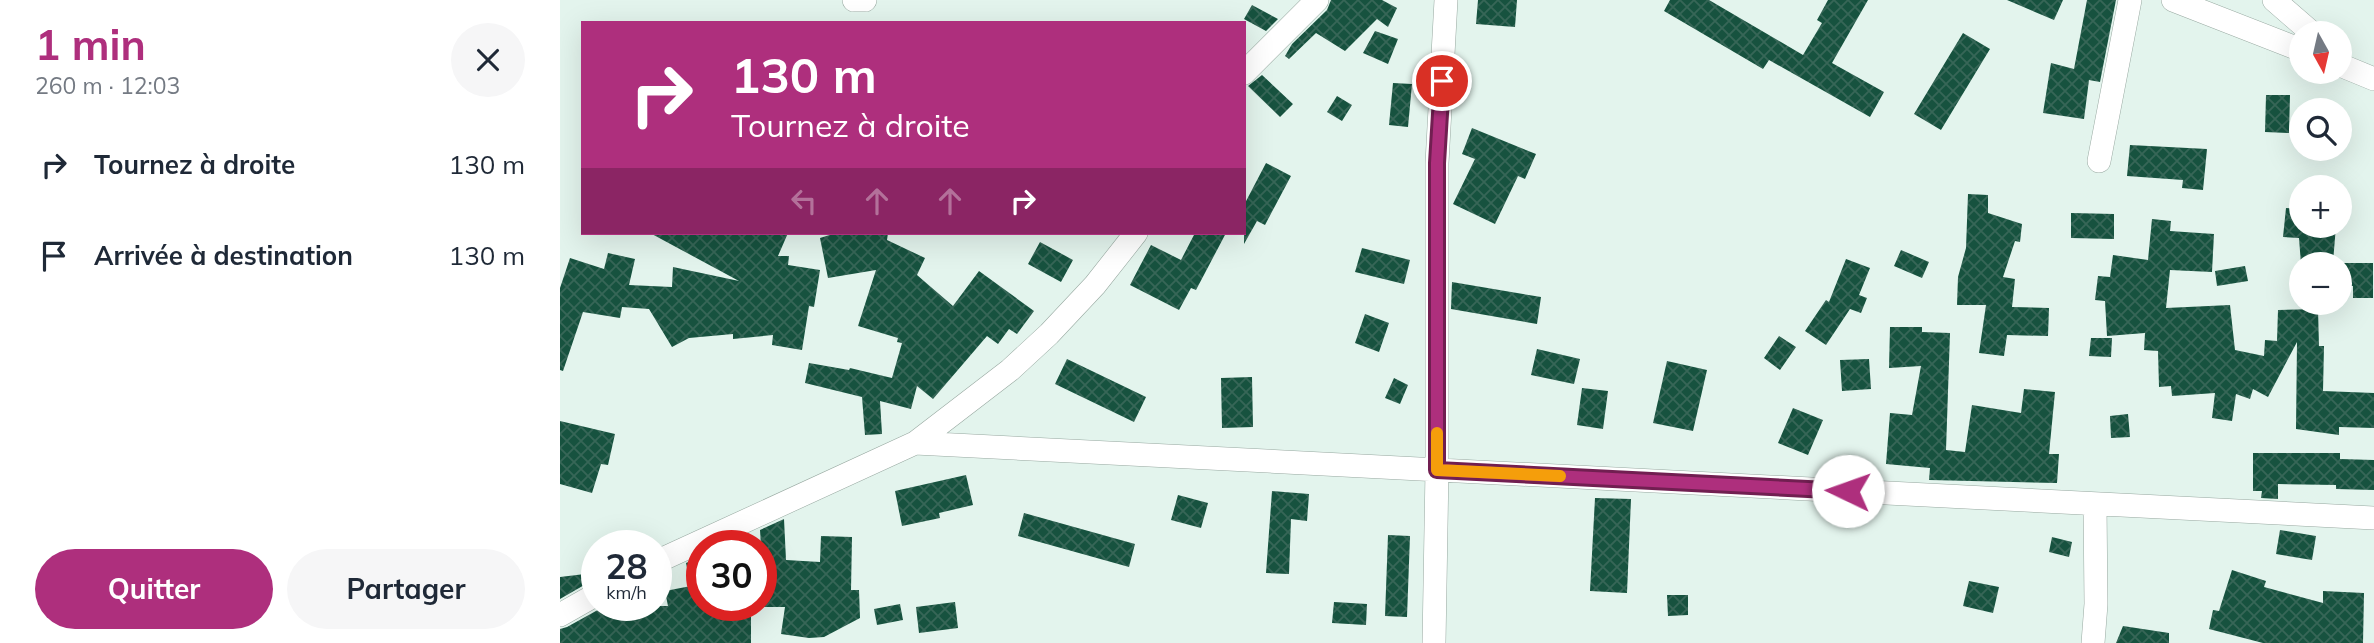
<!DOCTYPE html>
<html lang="fr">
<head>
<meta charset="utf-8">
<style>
	:root { --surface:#fff; --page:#f6f6f7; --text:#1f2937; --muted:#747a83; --accent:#ae2f7d }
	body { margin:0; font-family:Mulish,sans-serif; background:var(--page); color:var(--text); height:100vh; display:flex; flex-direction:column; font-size:26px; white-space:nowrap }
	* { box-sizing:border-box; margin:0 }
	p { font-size:23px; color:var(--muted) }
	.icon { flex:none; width:38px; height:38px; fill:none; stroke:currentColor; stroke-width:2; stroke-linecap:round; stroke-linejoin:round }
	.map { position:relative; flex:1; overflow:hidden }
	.sheet { display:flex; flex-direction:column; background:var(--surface); width:560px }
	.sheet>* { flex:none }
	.banner { position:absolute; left:21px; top:21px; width:665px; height:214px; border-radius:0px; box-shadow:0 7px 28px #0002; background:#ae2f7d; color:#fff; overflow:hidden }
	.needle { width:46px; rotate:172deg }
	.controls { position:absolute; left:1729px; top:21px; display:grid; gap:14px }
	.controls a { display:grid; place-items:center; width:63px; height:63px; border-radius:50%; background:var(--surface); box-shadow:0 7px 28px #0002; font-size:35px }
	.speed { position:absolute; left:21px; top:530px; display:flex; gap:14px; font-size:35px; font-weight:700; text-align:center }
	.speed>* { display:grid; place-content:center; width:91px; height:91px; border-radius:50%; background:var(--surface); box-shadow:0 7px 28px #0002; line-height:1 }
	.speed small { font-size:18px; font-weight:400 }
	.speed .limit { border:10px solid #d22; background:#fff; color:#111 }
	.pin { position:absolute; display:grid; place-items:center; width:60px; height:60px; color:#fff; margin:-30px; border:4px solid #fff; border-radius:50%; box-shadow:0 2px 7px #0007 }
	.me { position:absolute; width:77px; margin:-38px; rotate:273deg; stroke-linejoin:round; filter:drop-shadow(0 0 5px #0008) }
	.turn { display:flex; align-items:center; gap:24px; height:147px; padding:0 35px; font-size:32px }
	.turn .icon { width:91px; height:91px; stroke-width:2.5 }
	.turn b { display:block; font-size:49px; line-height:60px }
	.lanes { display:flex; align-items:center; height:66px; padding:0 35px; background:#0003; justify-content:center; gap:35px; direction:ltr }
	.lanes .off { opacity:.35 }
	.round { display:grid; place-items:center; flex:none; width:74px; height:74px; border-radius:37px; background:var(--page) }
	.headline { display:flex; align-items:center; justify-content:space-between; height:119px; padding:0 35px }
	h1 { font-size:42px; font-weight:700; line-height:52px; color:var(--accent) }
	.cta { display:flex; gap:14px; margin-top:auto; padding:14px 35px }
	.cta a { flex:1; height:80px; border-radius:42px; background:var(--accent); color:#fff; font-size:28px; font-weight:700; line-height:80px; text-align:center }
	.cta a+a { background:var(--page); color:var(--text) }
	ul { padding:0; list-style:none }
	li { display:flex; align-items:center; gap:21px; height:91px; padding:0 35px }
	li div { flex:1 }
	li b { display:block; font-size:26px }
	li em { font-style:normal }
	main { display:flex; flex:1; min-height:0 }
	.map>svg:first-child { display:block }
</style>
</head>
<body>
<main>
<section class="sheet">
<div class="headline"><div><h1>1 min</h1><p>260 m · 12:03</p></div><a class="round"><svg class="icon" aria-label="close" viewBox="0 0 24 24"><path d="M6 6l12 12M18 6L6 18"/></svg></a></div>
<ul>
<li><svg class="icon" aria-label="right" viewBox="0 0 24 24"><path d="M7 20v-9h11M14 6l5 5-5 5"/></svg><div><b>Tournez à droite</b></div><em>130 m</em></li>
<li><svg class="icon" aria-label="arrive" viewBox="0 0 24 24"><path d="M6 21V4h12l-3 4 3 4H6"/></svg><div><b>Arrivée à destination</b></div><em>130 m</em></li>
</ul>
<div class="cta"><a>Quitter</a><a>Partager</a></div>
</section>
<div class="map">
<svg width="1814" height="643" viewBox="0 0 1814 643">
	<defs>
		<pattern id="building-cross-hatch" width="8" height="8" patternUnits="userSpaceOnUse" patternTransform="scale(1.75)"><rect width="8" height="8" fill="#17523f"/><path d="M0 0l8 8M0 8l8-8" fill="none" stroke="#376657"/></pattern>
	</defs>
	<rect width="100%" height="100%" fill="#e3f4ed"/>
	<path fill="url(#building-cross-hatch)" d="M771 0H822L837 8 828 27 817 19 785 51 756 33 729 59 725 56 732 44 767 10Z
		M918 0H957L955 27 916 24Z
		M1110 0H1149L1243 55 1262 23 1257 20 1268 0H1308L1272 63 1324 92 1310 117 1209 60 1203 69 1104 11Z
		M1447 0H1503L1494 20Z
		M1527 0H1556L1540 82 1529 80 1524 119 1483 113 1491 63 1514 69Z
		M692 5 718 19 706 31 684 19Z
		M815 31 838 39 828 64 803 53Z
		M1403 33 1430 49 1381 130 1354 114Z
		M702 75 733 104 720 117 688 86Z
		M833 83 852 84 848 127 829 125Z
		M1706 95H1730L1729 133 1705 132Z
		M777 96 792 105 782 121 767 112Z
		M912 128 976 154 965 179 958 176 935 224 893 204 915 159 902 154Z
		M1570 145 1647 149 1643 190 1622 188 1623 180 1567 176Z
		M706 163 731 176 705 225 697 221 684 244V205Z
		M1408 194 1428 195V213L1462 224 1460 242 1455 241 1443 277 1455 279 1452 307 1489 308 1488 336 1447 335 1444 356 1419 353 1426 305H1397L1398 277 1406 248Z
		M1726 208 1741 209V226H1776L1773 262 1741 264 1739 238 1723 237Z
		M1511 213 1554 214V239L1511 238Z
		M1592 219 1611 221 1610 231 1654 234 1652 272 1610 270 1606 308 1670 305 1675 350 1704 356 1705 340 1717 341 1718 310 1758 309 1759 346H1764L1763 391 1814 393V428L1779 427V435L1736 429 1737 342 1708 397 1693 389 1690 399 1676 394 1672 421 1652 418 1655 393 1612 396 1611 386 1599 387 1598 351 1584 350 1585 333 1547 336 1545 301 1535 300 1538 276 1550 277 1553 255 1588 260Z
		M90 233H228L218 256H229L228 265 260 270 254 307 249 306 242 350 212 345 213 335 173 339V334L129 338 112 347 89 309 62 307 60 318 23 312 3 371 0 370V288L10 258 44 269 48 253 75 259 69 285 112 287 113 267 179 281Z
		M276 233H328L327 240 365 258 357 275 393 306 419 271 474 311 457 334 449 329 438 344 427 336 373 399 357 386 351 409 320 401 322 434 305 435 302 397 245 383 249 363 289 370 290 368 332 378 342 343 337 342 338 338 298 326 316 270 268 278 260 238Z
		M635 233H666L636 290 631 288 619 310 570 285 591 245 621 260Z
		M480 242 513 260 501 282 468 264Z
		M802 248 850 260 844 284 795 272Z
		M1341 250 1369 262 1362 278 1334 266Z
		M1286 259 1310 268 1299 295 1307 298 1301 313 1290 309 1266 345 1245 331 1266 300 1269 302Z
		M1780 263H1813V298H1793V286L1780 285Z
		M1685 266 1688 281 1657 286 1655 271Z
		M892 282 981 297 977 324 891 309Z
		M805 314 829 323 819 352 795 343Z
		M1330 327H1362V332L1390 333 1386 450 1405 452 1412 405 1461 413 1464 389 1495 392 1489 454H1499L1497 483 1369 480 1370 468 1326 464 1330 413 1352 415 1361 366 1329 368Z
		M1219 336 1236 347 1220 370 1204 358Z
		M1531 338H1552L1551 357 1529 356Z
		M977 349 1020 359 1014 384 971 375Z
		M507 359 586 397 574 422 495 384Z
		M1309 359 1311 389 1282 391 1280 360Z
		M1107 361 1147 370 1133 431 1093 423Z
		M692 377 693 427 662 428 661 378Z
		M834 378 848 385 840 404 825 398Z
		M1022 388 1048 391 1043 429 1017 425Z
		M1233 408 1263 420 1248 455 1218 443Z
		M1568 414 1570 437 1551 438 1550 416Z
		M0 421 55 434 48 465 41 464 32 493 0 484Z
		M1693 453H1780V459L1814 460V490L1776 489V485L1718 484V499L1701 498 1702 491H1693Z
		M406 475 413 505 379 513 380 518 342 526 335 491Z
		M712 491 749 494 747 521 731 519 729 574 706 573Z
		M618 495 648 503 641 528 611 520Z
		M1035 498 1071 499 1067 593 1030 591Z
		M464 513 575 544 569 567 458 536Z
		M224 519 226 560 260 562 261 536 292 537 291 590H299L300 618 264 637 249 638 221 634 225 607H201V576L207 574 206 546H201L200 530Z
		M1720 530 1756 536 1752 560 1716 554Z
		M828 535 850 536 847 617 825 616Z
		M1492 537 1512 542 1509 557 1489 552Z
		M142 556V606H159L161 617H191V643H0V629L7 627 45 606H108L105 591 131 586 126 563Z
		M1672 570 1706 581 1704 587 1763 603V591L1804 593 1803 643H1703L1649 629 1653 610 1659 611Z
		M25 574 26 584 0 599V577Z
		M1409 581 1439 587 1433 613 1403 606Z
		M1107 595H1128V615L1108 616Z
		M395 602 398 628 359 633 356 607Z
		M774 602 807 604 806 625 772 623Z
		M340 604 343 620 317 625 314 609Z
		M1563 626 1609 633V643H1556Z"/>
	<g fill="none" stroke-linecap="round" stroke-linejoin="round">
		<g stroke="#97a8a0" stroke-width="24">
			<path id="minor" d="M294 0H305
				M1613 0 1741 50
				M1714 0 1752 33
				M1780 65 1814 79
				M684 73 757 0
				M1539 161 1570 0
				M355 443 1814 518
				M96 562 355 443 450 370 489 334 535 285 576 233
				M0 615 37 594
				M874 643 877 470V163L886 0
				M1533 643 1536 604 1535 504"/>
		</g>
		<use href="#minor" stroke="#fff" stroke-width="23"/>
	</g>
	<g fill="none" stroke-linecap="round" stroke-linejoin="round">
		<g stroke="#711f51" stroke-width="18">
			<path id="route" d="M882 81 877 163V470L1288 491"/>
		</g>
		<use href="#route" stroke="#ae2f7d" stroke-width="12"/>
		<path stroke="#f59e0b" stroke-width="12" d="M877 433V470L1000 476"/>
	</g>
</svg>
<div class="controls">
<a><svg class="needle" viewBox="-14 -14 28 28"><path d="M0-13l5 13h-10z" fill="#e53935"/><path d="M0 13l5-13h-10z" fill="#747a83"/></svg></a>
<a><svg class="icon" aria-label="search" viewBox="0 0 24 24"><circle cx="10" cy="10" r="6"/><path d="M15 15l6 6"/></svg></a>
<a>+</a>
<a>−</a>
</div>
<div class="speed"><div>28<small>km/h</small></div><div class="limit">30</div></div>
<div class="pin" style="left:882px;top:81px;background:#d93025"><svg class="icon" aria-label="arrive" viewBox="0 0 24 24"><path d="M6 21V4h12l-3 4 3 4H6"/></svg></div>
<svg class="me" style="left:1288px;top:491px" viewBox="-20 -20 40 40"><circle r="19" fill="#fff"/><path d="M0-13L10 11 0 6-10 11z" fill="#ae2f7d"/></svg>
<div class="banner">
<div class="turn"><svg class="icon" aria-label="right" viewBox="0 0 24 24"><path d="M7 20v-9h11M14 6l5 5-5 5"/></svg><div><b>130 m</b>Tournez à droite</div></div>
<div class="lanes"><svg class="icon off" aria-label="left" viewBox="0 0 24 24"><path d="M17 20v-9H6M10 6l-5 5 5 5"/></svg><svg class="icon off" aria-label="ahead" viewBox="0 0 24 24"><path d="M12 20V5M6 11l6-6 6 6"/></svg><svg class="icon off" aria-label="ahead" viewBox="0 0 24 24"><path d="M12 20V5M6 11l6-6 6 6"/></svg><svg class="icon" aria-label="right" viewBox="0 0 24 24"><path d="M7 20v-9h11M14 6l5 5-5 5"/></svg></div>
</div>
</div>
</main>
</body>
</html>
